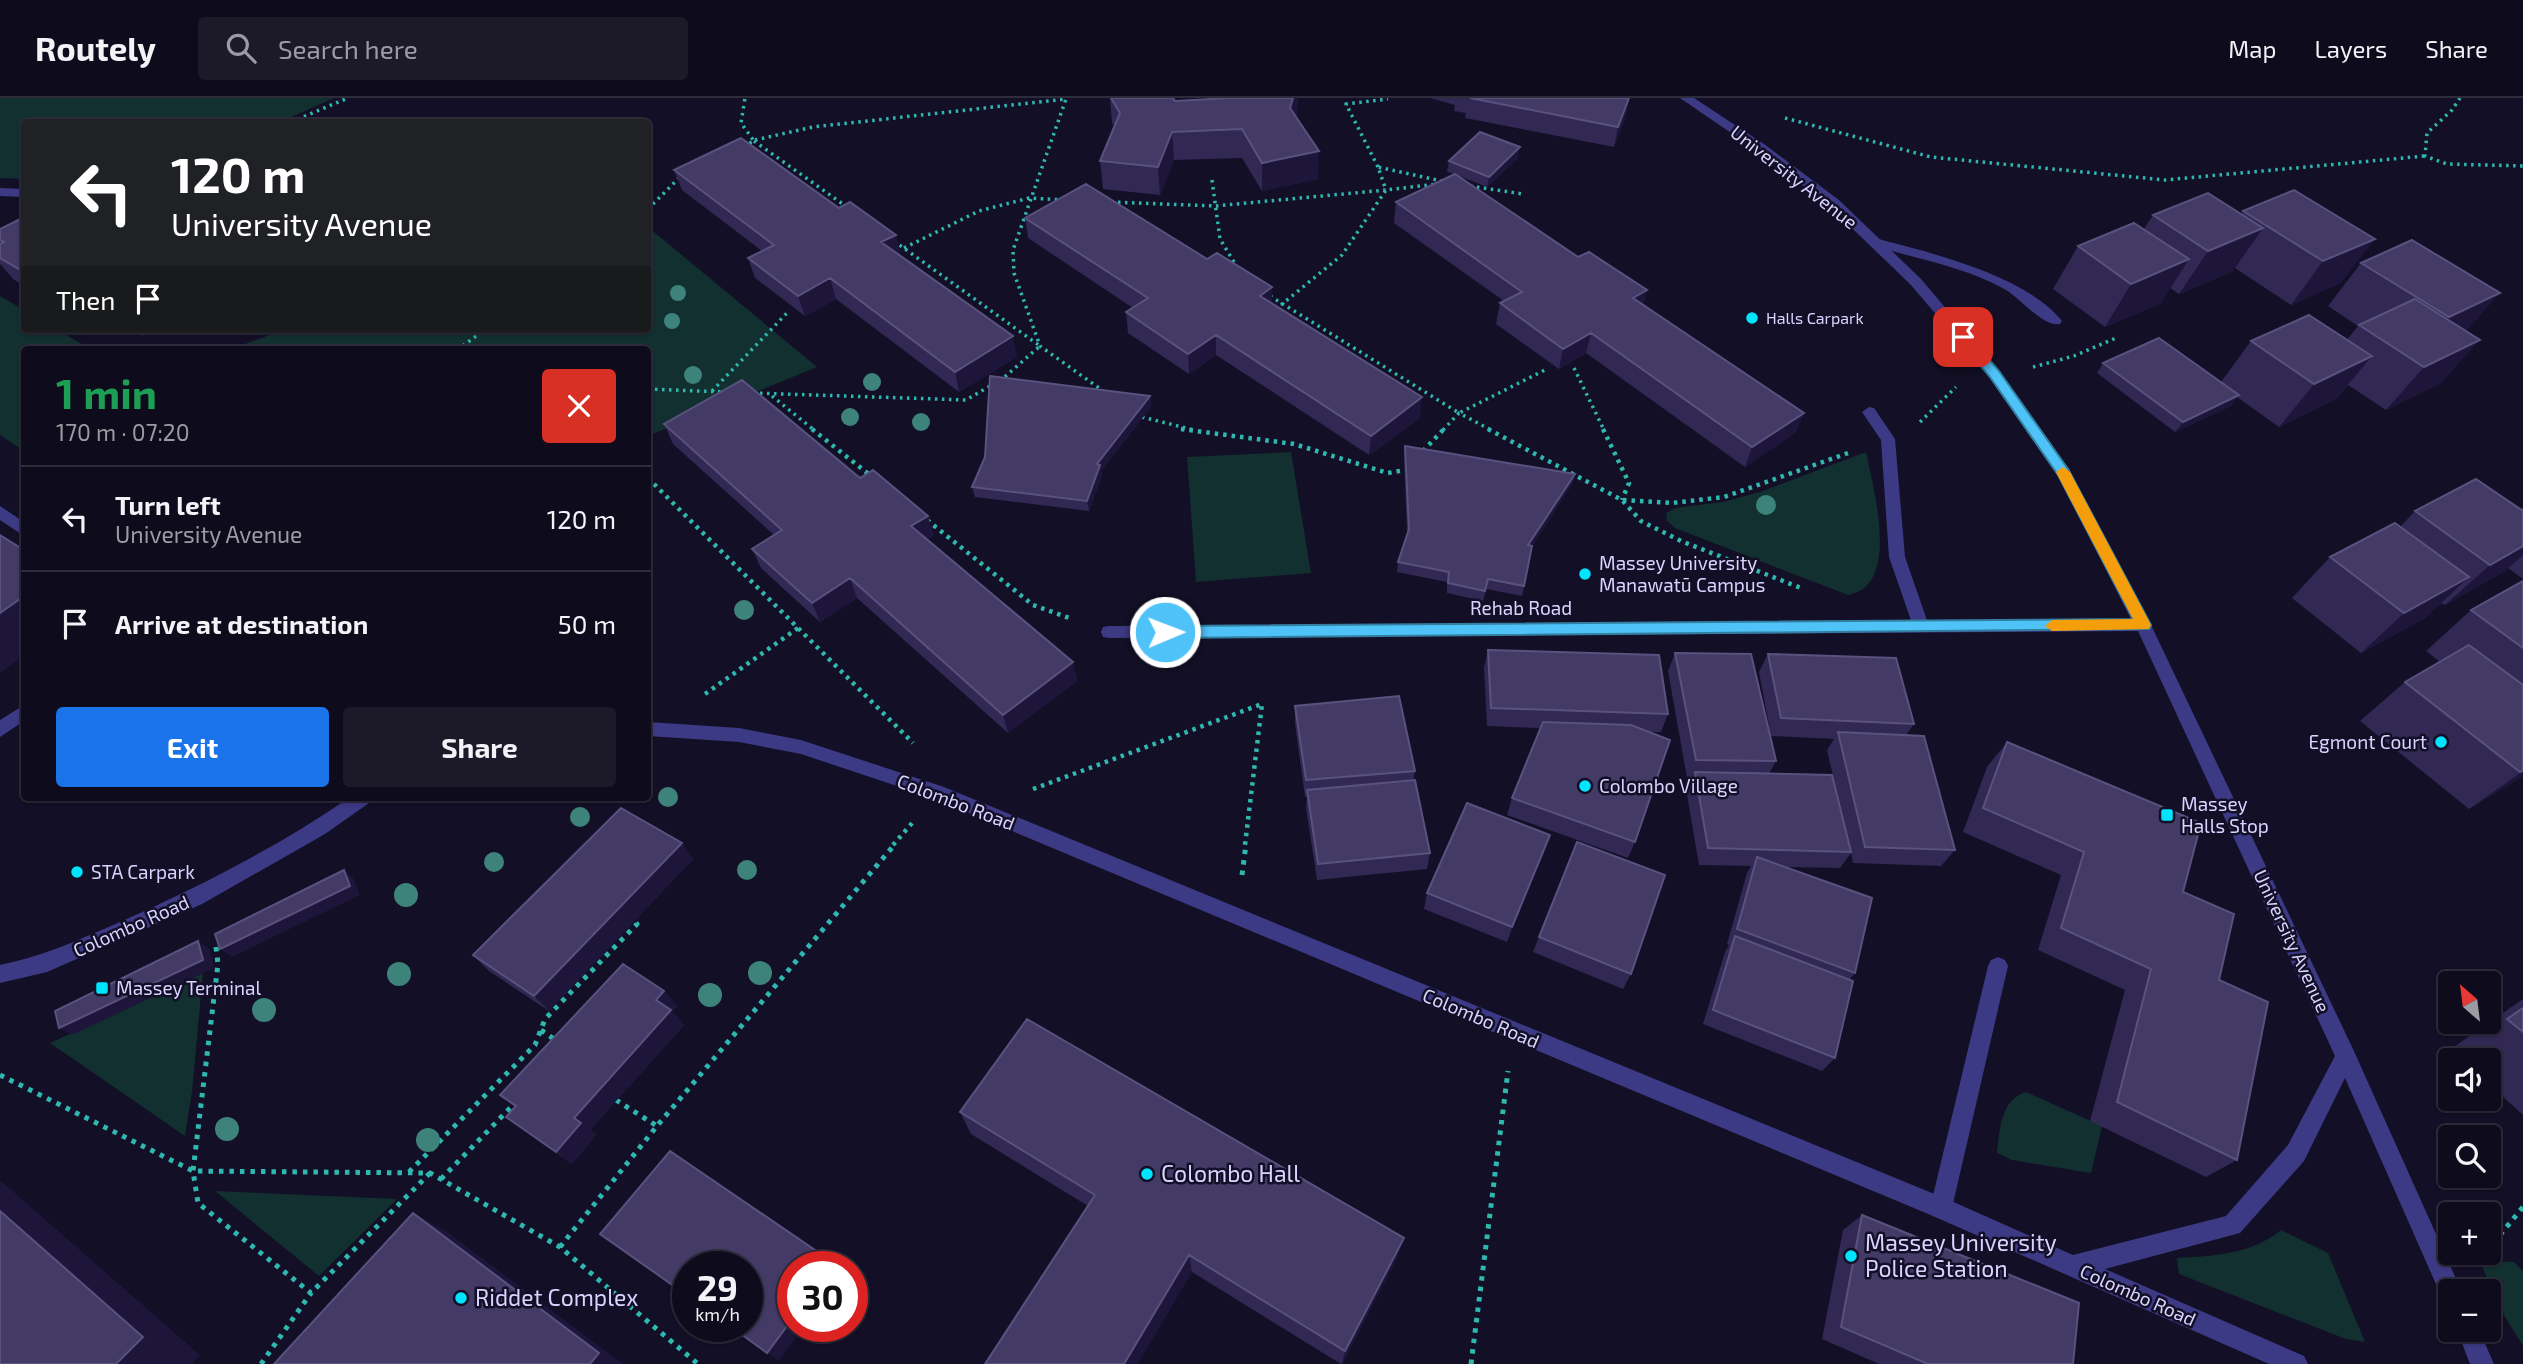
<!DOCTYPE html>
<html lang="en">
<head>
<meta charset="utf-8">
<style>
	:root { --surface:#0e0b1c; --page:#1c1929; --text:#f1f3f6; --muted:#9b9ba3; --line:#2e2b3b; --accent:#1a73e8 }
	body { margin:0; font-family:"Exo 2",sans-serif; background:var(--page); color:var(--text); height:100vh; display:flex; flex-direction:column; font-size:26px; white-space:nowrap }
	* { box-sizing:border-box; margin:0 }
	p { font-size:23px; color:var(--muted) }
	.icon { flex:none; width:38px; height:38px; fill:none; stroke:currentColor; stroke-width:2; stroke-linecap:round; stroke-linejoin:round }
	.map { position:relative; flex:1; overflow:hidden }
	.side { position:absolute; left:21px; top:248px; width:630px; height:455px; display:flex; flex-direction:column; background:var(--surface); border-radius:7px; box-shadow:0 2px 5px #0004,0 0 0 2px var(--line) }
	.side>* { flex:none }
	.guide { position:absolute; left:21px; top:21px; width:630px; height:214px; border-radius:7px; box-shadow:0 2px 5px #0004,0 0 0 2px var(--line); background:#202124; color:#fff; overflow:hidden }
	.needle { width:46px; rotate:332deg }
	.tools { position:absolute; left:2438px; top:873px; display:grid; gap:14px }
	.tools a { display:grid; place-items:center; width:63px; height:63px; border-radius:7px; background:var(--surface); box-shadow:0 2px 5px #0004,0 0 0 2px var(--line); font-size:35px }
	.speed { position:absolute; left:672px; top:1153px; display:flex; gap:14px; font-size:35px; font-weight:700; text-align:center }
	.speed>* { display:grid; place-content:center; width:91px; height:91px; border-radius:50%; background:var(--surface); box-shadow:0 2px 5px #0004,0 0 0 2px var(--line); line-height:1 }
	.speed small { font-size:18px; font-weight:400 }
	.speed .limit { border:10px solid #d22; background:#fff; color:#111 }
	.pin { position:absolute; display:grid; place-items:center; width:60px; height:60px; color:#fff; margin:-30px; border-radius:14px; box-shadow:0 4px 10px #0006 }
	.me { position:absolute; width:77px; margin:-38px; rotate:89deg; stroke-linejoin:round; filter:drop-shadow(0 0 5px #0008) }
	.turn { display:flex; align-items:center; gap:24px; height:147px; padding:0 35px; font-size:32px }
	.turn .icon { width:91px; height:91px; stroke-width:2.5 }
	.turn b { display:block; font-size:49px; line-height:60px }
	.then { display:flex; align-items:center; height:66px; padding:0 35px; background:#0003; gap:14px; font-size:26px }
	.round { display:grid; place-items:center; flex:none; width:74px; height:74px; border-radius:7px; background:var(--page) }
	.headline { display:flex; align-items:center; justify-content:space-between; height:119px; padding:0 35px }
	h1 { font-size:42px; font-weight:700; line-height:52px; color:#1e9e55 }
	.cta { display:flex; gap:14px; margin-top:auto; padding:14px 35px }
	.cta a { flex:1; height:80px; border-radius:7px; background:var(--accent); color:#fff; font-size:28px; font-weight:700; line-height:80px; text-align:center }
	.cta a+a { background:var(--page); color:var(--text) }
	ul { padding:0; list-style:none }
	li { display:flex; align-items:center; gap:21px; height:105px; padding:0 35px; border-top:2px solid var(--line) }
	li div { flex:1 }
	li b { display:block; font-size:26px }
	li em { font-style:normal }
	header { display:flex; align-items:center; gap:42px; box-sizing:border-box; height:98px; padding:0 35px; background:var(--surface); border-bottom:2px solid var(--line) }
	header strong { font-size:33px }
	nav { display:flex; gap:38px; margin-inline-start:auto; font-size:24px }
	.search { width:490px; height:63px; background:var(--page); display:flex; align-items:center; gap:18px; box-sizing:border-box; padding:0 24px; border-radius:7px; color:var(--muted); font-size:26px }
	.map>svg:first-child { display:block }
</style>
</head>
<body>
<header>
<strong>Routely</strong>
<div class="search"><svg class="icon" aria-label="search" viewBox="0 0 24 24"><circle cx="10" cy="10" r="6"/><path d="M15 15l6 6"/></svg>Search here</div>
<nav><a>Map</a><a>Layers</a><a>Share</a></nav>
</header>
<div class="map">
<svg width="2523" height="1266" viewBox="0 0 2523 1266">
	<rect width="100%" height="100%" fill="#130f26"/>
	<path fill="#12302f" d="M0 0H334L280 24H24V81L0 80Z
		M648 129 817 269 648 338V252H229L286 231H648Z
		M0 198 24 212V231H56L92 252H24V353L0 337Z
		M1291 354 1311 475 1196 484 1187 359Z
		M1866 354C1873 388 1895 467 1863 491 1859 494 1852 496 1848 497L1675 430 1667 423 1666 415 1675 410 1723 404 1760 394Z
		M203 875 192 994 185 1038 50 945Z
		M2026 994 2102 1028 2091 1075 2012 1062 1997 1055C2000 1032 2000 1002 2026 994Z
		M215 1093 397 1101 319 1178Z
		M2281 1132 2328 1155 2365 1244 2346 1241 2179 1176 2177 1160C2214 1158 2252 1156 2281 1132Z
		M2479 1162 2514 1164 2523 1173V1248L2504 1217Z"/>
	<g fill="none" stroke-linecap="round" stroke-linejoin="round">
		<path stroke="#2fb8b0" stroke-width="3.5" stroke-dasharray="2.5 4.5" stroke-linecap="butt" d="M2460 0 2452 12 2427 35 2425 58 2447 66 2523 68
			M1785 20 1931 59 2165 82 2425 58
			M291 24 348 0
			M755 42 813 29 1066 1 1013 152 1014 175 1040 248 1106 295
			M754 43 847 109
			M743 48 754 43 741 25 745 0
			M1378 69 1346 6 1388 1
			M1212 82 1220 141 1237 169
			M1470 88 1523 96
			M1111 104 1215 108 1386 92 1378 69 1446 84
			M648 111 679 80
			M894 143 1040 248 1000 283
			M904 150 979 113 1029 100 1064 102
			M1270 198 1459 315 1547 271
			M1281 207 1342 157 1386 92 1437 86
			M457 252 486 231
			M2033 269 2074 258 2116 240
			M1574 270 1604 332
			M648 291 724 294
			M712 293 787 215
			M753 295 966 302 992 287
			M772 298 814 332
			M1142 319 1194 332
			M1920 324 1956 289
			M1443 332 1459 315 1491 332"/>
		<path stroke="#2fb8b0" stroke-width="4.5" stroke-dasharray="3.5 5" stroke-linecap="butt" d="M812 331 871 378
			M1181 331 1294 346 1388 375 1405 372
			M1488 331 1622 402 1641 423 1681 443 1801 490
			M1603 331 1629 385 1622 402
			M1423 353 1444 331
			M648 380 913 645
			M1623 402 1672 405 1724 399 1851 354
			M927 422 1033 507 1072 521
			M705 596 798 530
			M1033 691 1262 606 1245 747
			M893 747 913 724"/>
		<path stroke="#2fb8b0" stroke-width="5" stroke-dasharray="4.5 6" stroke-linecap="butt" d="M1242 777 1246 746
			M216 849 218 866 193 1073 198 1105 311 1195 430 1075
			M541 932 558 944
			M0 977 193 1073 430 1075 560 1149 698 1266
			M616 1002 657 1028
			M409 1074 535 947 545 921 637 826 634 823
			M441 1081 516 1004
			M2500 1137 2523 1109
			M560 1149 657 1028 895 746
			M261 1266 311 1195
			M1471 1266 1508 973"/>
		<path fill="#3d3a85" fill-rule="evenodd" d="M1875 140C1931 155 2025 177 2062 223L2060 226C2044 230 2020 200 2006 192 1966 169 1914 160 1870 147L1868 144Z
			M1869 309 1874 310 1895 341 1905 459 1929 528 1927 533H1915L1913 528 1889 459 1881 342 1862 314Z
			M0 408 24 424V438L0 422Z
			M1998 859 2005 862 2008 868 1952 1110 1949 1118 1941 1121 1933 1118 1930 1110 1988 868 1991 862Z"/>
		<path fill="#3d3a85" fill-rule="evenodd" d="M1680 0H1694L1764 46 1839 102 1921 181 1999 273 2069 371 2151 527 2353 951 2462 1194H2450V1205L2443 1202 2345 980 2304 1063 2240 1135 2105 1171 2304 1258 2308 1266H2269L1933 1118 933 700 801 656 739 644 648 638V624L739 630 801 642 944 689 1949 1102 2073 1157 2226 1118 2288 1047 2335 958 2138 533 1109 540 1103 539 1101 534 1103 529 1109 528 2131 521 2058 377 1989 279 1911 187 1829 108 1756 52Z
			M0 90 24 91V99L0 98Z
			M24 607V623L0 639V622Z
			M349 700H372L369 705 325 736 202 806 47 874 0 885V867C44 858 78 842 120 824 199 789 277 749 349 700Z
			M2457 1232H2479L2494 1266H2470Z"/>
	</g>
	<g fill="#3d827b">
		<circle cx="678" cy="195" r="8"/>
		<circle cx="672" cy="223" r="8"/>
		<circle cx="693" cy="277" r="9"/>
		<circle cx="872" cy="284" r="9"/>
		<circle cx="850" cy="319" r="9"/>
		<circle cx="921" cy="324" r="9"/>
		<circle cx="1766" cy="407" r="10"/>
		<circle cx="744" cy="512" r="10"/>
		<circle cx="668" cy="699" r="10"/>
		<circle cx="580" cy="719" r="10"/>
		<circle cx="494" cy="764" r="10"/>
		<circle cx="747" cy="772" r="10"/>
		<circle cx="406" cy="797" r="12"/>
		<circle cx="760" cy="875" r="12"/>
		<circle cx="399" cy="876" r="12"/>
		<circle cx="710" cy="897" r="12"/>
		<circle cx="264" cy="912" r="12"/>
		<circle cx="227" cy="1031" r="12"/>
		<circle cx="428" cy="1042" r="12"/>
	</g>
	<path fill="#312854" d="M1110 0H1173L1175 3 1230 0H1298L1296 19 1318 81 1262 93 1242 60 1174 62 1160 97 1103 91 1100 63 1114 28 1112 25Z
		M1430 0H1629L1625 20 1614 49 1465 20 1466 15 1454 13 1455 7Z
		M1518 60 1487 89 1459 78 1578 159 1647 192 1643 206 1804 315 1795 335 1745 369 1586 255 1559 271 1496 226 1500 205 1504 203 1394 125 1396 104 1454 76 1447 74 1449 63Z
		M674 72 901 157H900L1017 259 959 294 836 201 805 218 755 180 748 160 762 153 682 92Z
		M2294 92 2342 184 2291 207 2235 170 2233 173 2179 196 2170 190 2161 205 2105 229 2053 191 2078 148 2144 131 2153 117 2241 116 2243 113Z
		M24 119V188L13 181 0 166V131Z
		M1025 120 1207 161 1272 189V206L1420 320 1369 357 1216 257 1189 276 1128 235 1126 214 1133 210 1028 140Z
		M2412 142 2466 233 2441 285 2386 312 2348 287 2336 301 2279 329 2237 299 2231 308 2175 334 2097 275 2103 265 2221 284 2251 243 2347 242 2358 228 2328 208 2361 165Z
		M131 231H155L143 238Z
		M1150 298 1151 309 1101 373 1102 377 1089 413 975 399 972 389Z
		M664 326 860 380 934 437 927 442 1073 564 1077 583 1008 635 857 500 820 524 761 470 752 451 774 437 673 346Z
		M1405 348 1575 376 1572 386 1532 448 1522 498 1486 491 1483 503 1447 495V484L1397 474 1398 464 1407 436 1404 358Z
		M2523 409V481L2508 470 2505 473 2445 507 2441 505 2425 520 2361 555 2292 500 2330 459 2400 429 2415 413 2520 411Z
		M2523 483V678L2469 711 2360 623 2405 584 2440 564 2426 553 2471 512Z
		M1488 552 1668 616 1661 634H1649L1635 744 1628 760 1507 717 1512 700 1540 630 1487 628 1484 570Z
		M1675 555 1776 663 1769 676 1841 712 1827 652 1834 641 1771 638 1759 574 1768 556 1914 626 1906 637 1955 752 1941 768 1853 765 1851 755 1840 770 1785 769 1855 875 1849 882 1835 960 1822 973 1703 926 1725 854 1729 847 1727 846 1747 775 1751 768 1699 767 1686 691 1692 680H1687L1668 573Z
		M1295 608 1415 673 1413 683 1430 755 1427 771 1317 782 1306 710 1307 699H1305L1295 626Z
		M2007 644 2183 794 2219 882 2237 1062 2206 1079 2090 1023 2125 892 2038 852 2061 777 1963 734 1987 669Z
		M682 745 693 761 549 913 489 873 473 857Z
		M1544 753 1507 844 1424 811 1427 795Z
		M1539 839 1631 876 1623 891 1533 854Z
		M664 893 677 908 672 913 684 927 590 1032 596 1037 572 1066 506 1019 515 1009 500 997Z
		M2523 901V1017L2488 985V962H2464L2451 951Z
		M960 1014 1398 1158 1342 1266H1341L1192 1174 1088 1108 971 1036Z
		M1862 1117 2073 1266H1879L1822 1241 1843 1132Z"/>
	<path fill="#1d163a" d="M1293 0H1298L1297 16 1290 38V10Z
		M1629 0 1625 20 1614 49 1618 29Z
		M1172 34 1174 62 1160 97 1158 69Z
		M1520 49 1518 60 1487 89 1489 79Z
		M1319 53 1318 81 1262 93V65Z
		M2263 130 2233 173 2179 196 2208 153Z
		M896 137 901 157 887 165 881 144Z
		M2375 141 2342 184 2291 207 2323 163Z
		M2189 161 2161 205 2105 229 2131 186Z
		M830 180 836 201 805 218 798 198Z
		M1272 189V210L1260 198Z
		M1647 192 1641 213 1633 200Z
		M2500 195 2462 238 2411 262 2449 219Z
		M138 231H155L143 238Z
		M1591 235 1586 255 1559 271 1563 251Z
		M1216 237V257L1189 276 1188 256Z
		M1013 238 1017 259 959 294 955 274Z
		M2480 242 2441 285 2386 312 2424 269Z
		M2372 258 2336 301 2279 329 2314 286Z
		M2239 297 2231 308 2175 334 2183 324Z
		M1150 298 1151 309 1101 373 1102 377 1089 413 1087 403 1097 366Z
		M1422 299 1420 320 1369 357 1371 338Z
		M1804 315 1795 335 1745 369 1752 349Z
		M1575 376 1572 386 1526 457 1528 447Z
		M928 418 934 437 917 448 911 428Z
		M2523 448V457L2505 473 2445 507 2490 467Z
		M2469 479 2425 520 2361 555 2404 515Z
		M850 480 857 500 820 524 812 505Z
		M24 498V557L0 575V515Z
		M1073 564 1077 583 1008 635 1003 617Z
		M2523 673V678L2469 711Z
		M1550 737 1544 753 1507 844 1512 829Z
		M682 745 693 761 549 913 534 898Z
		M344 772 353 780 360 797 232 859 220 851Z
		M198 843 210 851 214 870 72 937 59 930Z
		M664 893 677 908 672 913 684 927 590 1032 596 1037 572 1066 556 1054 574 1020 656 902Z
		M0 1082 200 1257 192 1266H116L0 1113Z
		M413 1115 447 1134 623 1266H590Z
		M1404 1140 1398 1158 1342 1266 1345 1253Z
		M1189 1157 1192 1174 1138 1266H1124Z
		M793 1220V1228H804L779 1263 767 1255Z"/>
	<path fill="#433a66" stroke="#5a527e" stroke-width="2" d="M1111 0H1173L1175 3 1230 0H1293L1290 10 1319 53 1262 65 1242 31 1172 34 1158 69 1100 63 1120 15Z
		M1470 0H1629L1618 29Z
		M1480 34 1520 49 1489 79 1449 63Z
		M741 40 839 110 850 104 896 137 881 144 1013 238 955 274 830 180 798 198 748 160 774 147 674 72Z
		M1455 76 1578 159 1589 154 1647 192 1633 200 1804 315 1752 349 1591 235 1563 251 1500 205 1522 194 1396 104Z
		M1086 86 1207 161 1217 155 1272 189 1260 198 1422 299 1371 338 1216 237 1188 256 1126 214 1148 200 1025 120Z
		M2294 92 2375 141 2323 163 2243 113Z
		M2208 95 2263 130 2208 153 2153 117Z
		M24 119V174L0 160V146L4 144 0 142V131Z
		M2134 125 2189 161 2131 186 2078 148Z
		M2412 142 2500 195 2449 219 2361 165Z
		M2415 201 2480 242 2424 269 2359 227Z
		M2309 217 2372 258 2314 286 2251 243Z
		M2159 240 2239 297 2183 324 2103 265Z
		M990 278 1150 298 1097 366 1100 367 1087 403 972 389 985 359Z
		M742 282 860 380 873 372 928 418 911 428 1073 564 1003 617 850 480 812 505 752 451 782 432 664 326Z
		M1405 348 1575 376 1528 447 1532 448 1524 488 1488 481 1485 493 1448 485 1449 474 1398 464 1409 431Z
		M2476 381 2523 413V448L2490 467 2415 413Z
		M2395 425 2469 479 2404 515 2330 459Z
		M0 437 24 452V498L0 515Z
		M2523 483V550L2471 512Z
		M2469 547 2523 587V673L2520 674 2405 584Z
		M1488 552 1659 557 1668 616 1491 610Z
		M1675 555 1751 556 1776 663 1696 662Z
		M1768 556 1896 560 1914 626 1781 620Z
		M1399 598 1415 673 1306 682 1295 608Z
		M1543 624 1631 627 1670 642 1635 744 1512 700Z
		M1838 634 1924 638 1955 752 1865 749Z
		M2007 644 2201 725 2183 794 2234 816 2219 882 2268 904 2237 1062 2117 1004 2151 871 2061 830 2084 754 1983 710Z
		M1695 674 1832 677 1851 754 1708 750Z
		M1415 682 1430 755 1318 766 1307 692Z
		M1467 705 1550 737 1512 829 1427 795Z
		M621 710 682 745 534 898 473 857Z
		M1577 744 1665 777 1631 876 1539 839Z
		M1757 759 1872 800 1855 875 1737 831Z
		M344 772 350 788 220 851 215 836Z
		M1735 838 1853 883 1835 960 1713 912Z
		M198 843 203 862 59 930 55 913Z
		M623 866 664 893 656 902 671 912 574 1020 581 1025 556 1054 506 1019 516 1008 500 997Z
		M2523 910V934L2507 921Z
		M1027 921 1404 1140 1345 1253 1189 1157 1124 1266H985L1095 1097 960 1014Z
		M670 1053 834 1165 831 1169H793V1220L767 1255 730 1228H747V1169H688V1198L600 1136Z
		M0 1113 143 1239 116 1266H0Z
		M413 1115 599 1255 590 1266H274Z
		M1862 1117 2079 1205 2073 1266H1928L1841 1229Z"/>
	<path fill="#4fc3f7" stroke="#337fa1" stroke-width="2" d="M1963 235 1968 236 1999 273 2068 371 2151 527 2149 531 1165 540 1157 534 1165 528 2133 521 2058 377 1990 279 1959 242V236Z"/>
	<path fill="#f59e0b" d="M2063 369 2070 374 2151 527 2149 531 2052 533 2045 528 2052 522 2133 521 2056 374Z"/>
	<g fill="#00e5ff" stroke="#130f26" stroke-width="2.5">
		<circle cx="1752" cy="220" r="7"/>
		<circle cx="1585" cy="476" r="7"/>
		<circle cx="2441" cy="644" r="7"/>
		<circle cx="1585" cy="688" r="7"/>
		<rect x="2160" y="710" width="14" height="14" rx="3.5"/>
		<circle cx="77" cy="774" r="7"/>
		<rect x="95" y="883" width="14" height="14" rx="3.5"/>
		<circle cx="1147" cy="1076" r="7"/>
		<circle cx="1851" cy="1158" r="7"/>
		<circle cx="461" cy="1200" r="7"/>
	</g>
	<g text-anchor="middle" stroke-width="5" stroke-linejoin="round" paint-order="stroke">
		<g font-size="16" fill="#d9d4ff" stroke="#130f26" text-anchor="start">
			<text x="1766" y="226">Halls Carpark</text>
		</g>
		<g font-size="19" fill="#d9d4ff" stroke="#130f26">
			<text transform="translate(1794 79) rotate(38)" y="7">University Avenue</text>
			<text x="1521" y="517">Rehab Road</text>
			<text transform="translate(956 704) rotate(21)" y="7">Colombo Road</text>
			<text transform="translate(131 828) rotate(-24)" y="7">Colombo Road</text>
			<text transform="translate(2292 843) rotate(65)" y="7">University Avenue</text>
			<text transform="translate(1481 920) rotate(23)" y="7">Colombo Road</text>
			<text transform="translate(2138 1197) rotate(24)" y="7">Colombo Road</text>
		</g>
		<g font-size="19" fill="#d9d4ff" stroke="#130f26" text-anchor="start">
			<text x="1599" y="472">Massey University<tspan x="1599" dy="22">Manawatū Campus</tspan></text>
			<text x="2427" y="651" text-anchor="end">Egmont Court</text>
			<text x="1599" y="695">Colombo Village</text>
			<text x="2181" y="713">Massey<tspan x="2181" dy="22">Halls Stop</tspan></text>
			<text x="91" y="781">STA Carpark</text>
			<text x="116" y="897">Massey Terminal</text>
		</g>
		<g font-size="23" fill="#d9d4ff" stroke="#130f26" text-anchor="start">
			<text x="1161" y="1084">Colombo Hall</text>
			<text x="1865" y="1153">Massey University<tspan x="1865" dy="26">Police Station</tspan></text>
			<text x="475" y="1208">Riddet Complex</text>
		</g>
	</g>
</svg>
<div class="tools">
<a><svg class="needle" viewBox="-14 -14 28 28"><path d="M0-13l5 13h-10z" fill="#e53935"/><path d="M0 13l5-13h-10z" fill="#9b9ba3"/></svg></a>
<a><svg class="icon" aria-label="sound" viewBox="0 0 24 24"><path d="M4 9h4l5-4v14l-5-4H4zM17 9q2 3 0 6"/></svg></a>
<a><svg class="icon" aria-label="search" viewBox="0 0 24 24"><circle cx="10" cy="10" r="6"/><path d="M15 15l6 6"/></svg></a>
<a>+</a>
<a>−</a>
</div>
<div class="speed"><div>29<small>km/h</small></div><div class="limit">30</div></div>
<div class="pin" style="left:1963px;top:239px;background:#d93025"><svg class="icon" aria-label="arrive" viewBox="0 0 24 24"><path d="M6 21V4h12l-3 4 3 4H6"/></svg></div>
<svg class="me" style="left:1165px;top:534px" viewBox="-20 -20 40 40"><circle r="17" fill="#4fc3f7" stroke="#fff" stroke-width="3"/><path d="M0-11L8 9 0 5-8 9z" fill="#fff"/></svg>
<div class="guide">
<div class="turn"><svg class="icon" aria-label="left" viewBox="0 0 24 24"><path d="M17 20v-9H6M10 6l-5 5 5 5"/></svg><div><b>120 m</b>University Avenue</div></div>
<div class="then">Then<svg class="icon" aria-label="arrive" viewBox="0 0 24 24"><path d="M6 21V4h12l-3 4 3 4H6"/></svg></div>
</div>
<section class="side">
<div class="headline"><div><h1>1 min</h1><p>170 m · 07:20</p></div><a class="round" style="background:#d93025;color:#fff"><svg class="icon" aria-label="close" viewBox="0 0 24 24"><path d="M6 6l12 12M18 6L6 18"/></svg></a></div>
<ul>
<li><svg class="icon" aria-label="left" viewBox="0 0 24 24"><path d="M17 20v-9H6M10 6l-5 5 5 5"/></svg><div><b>Turn left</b><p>University Avenue</p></div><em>120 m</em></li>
<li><svg class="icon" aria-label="arrive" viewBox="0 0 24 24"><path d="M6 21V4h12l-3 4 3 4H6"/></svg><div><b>Arrive at destination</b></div><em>50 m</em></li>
</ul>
<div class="cta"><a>Exit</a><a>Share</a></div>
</section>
</div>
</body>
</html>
